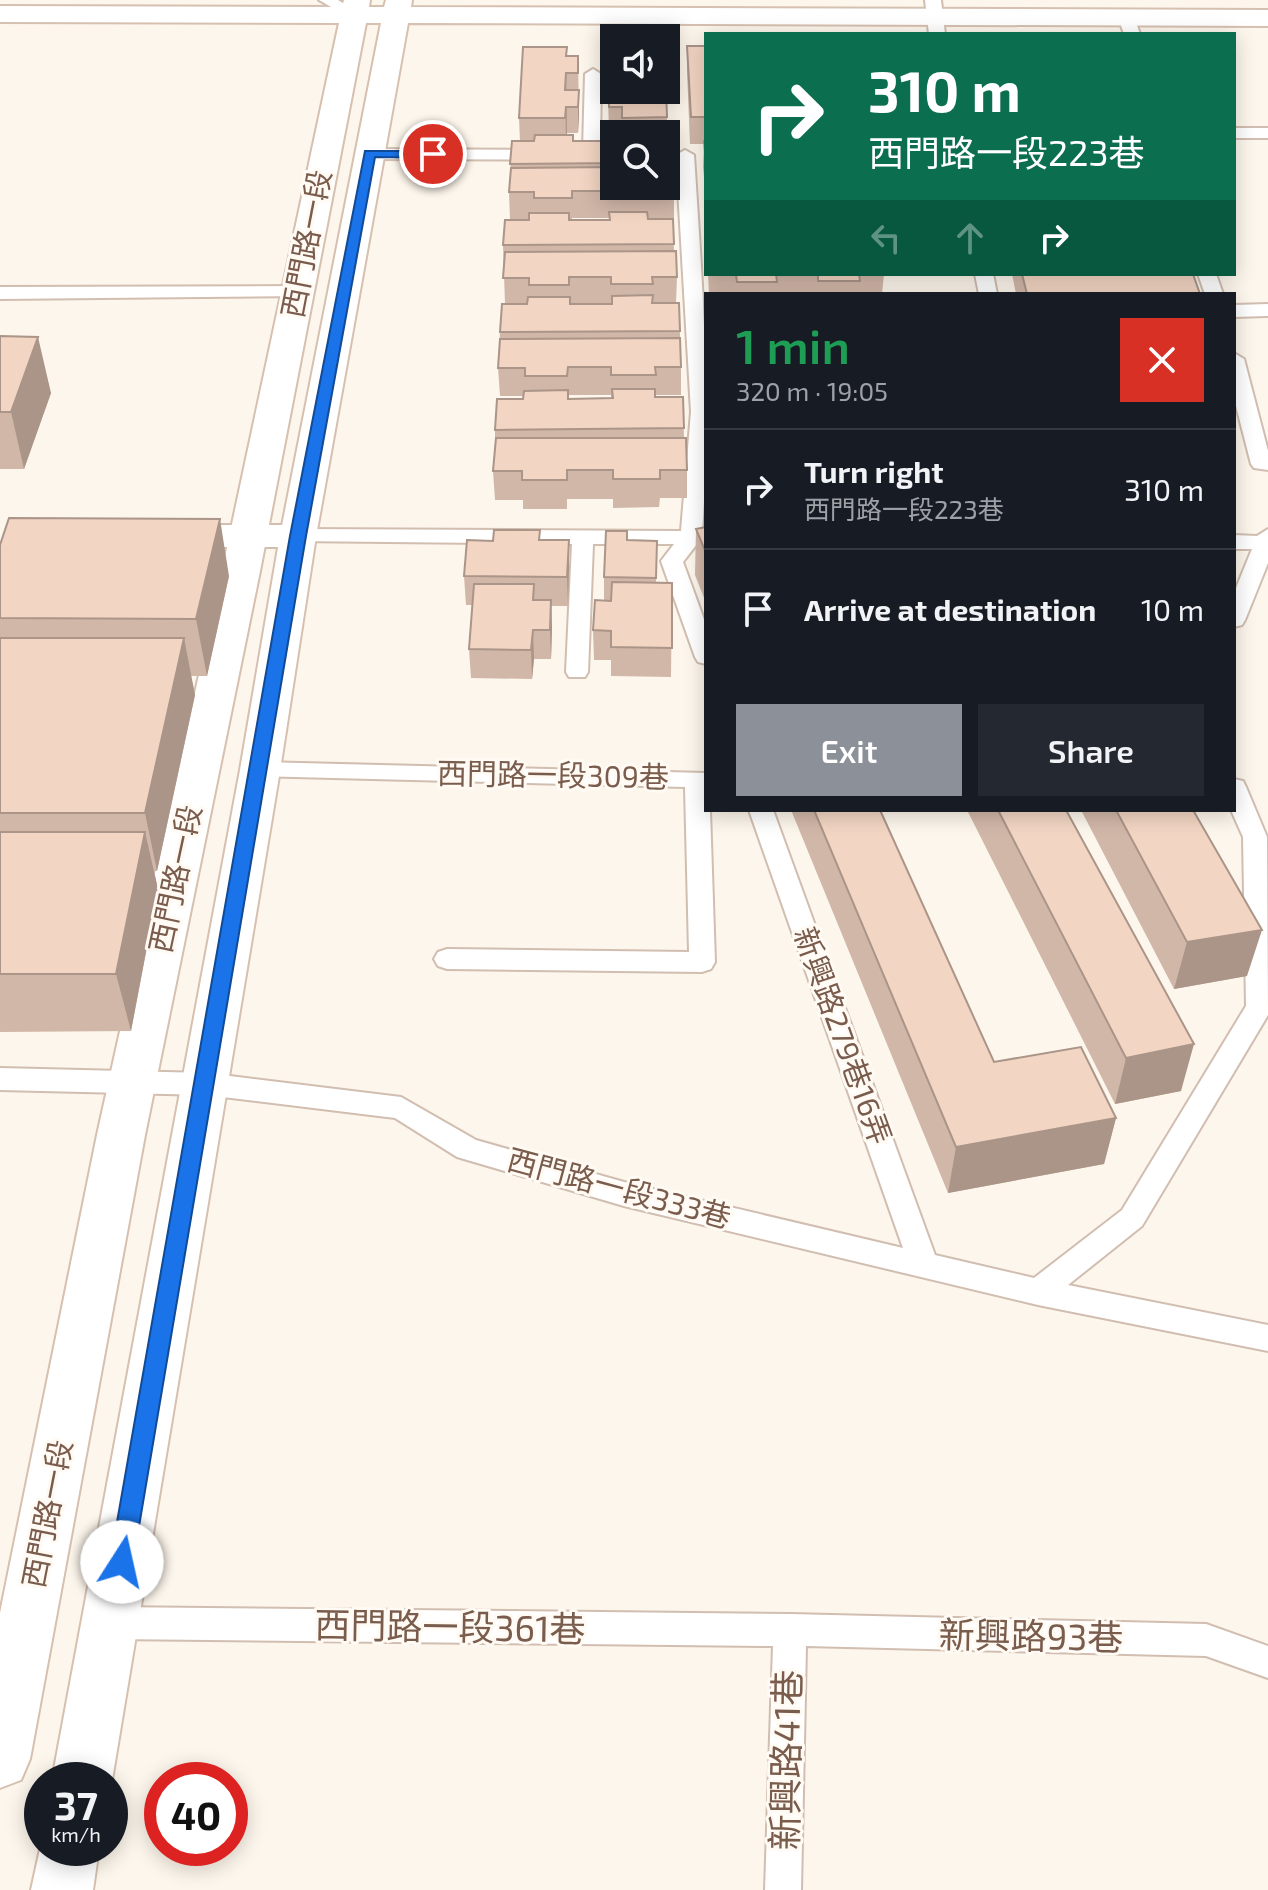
<!DOCTYPE html>
<html lang="en">
<head>
<meta charset="utf-8">
<style>
	:root { --surface:#171b24; --page:#242831; --text:#f1f3f6; --muted:#9ea1a6; --line:#363941; --accent:#8c9099 }
	body { margin:0; font-family:"Exo 2","Noto Sans TC",sans-serif; background:var(--page); color:var(--text); height:100vh; display:flex; flex-direction:column; font-size:30px; white-space:nowrap }
	* { box-sizing:border-box; margin:0 }
	p { font-size:26px; color:var(--muted) }
	.icon { flex:none; width:44px; height:44px; fill:none; stroke:currentColor; stroke-width:2; stroke-linecap:round; stroke-linejoin:round }
	.map { position:relative; flex:1; overflow:hidden }
	.panel { position:absolute; left:704px; top:292px; width:532px; height:520px; display:flex; flex-direction:column; background:var(--surface); border-radius:0px; box-shadow:0 4px 20px #0003 }
	.panel>* { flex:none }
	.banner { position:absolute; left:704px; top:32px; width:532px; height:244px; border-radius:0px; box-shadow:0 4px 20px #0003; background:#0b6e4f; color:#fff; overflow:hidden }
	.controls { position:absolute; left:600px; top:24px; display:grid; gap:16px }
	.controls a { display:grid; place-items:center; width:80px; height:80px; border-radius:0px; background:var(--surface); box-shadow:0 4px 20px #0003; font-size:40px }
	.speed { position:absolute; left:24px; top:1762px; display:flex; gap:16px; font-size:40px; font-weight:700; text-align:center }
	.speed>* { display:grid; place-content:center; width:104px; height:104px; border-radius:50%; background:var(--surface); box-shadow:0 4px 20px #0003; line-height:1 }
	.speed small { font-size:20px; font-weight:400 }
	.speed .limit { border:12px solid #d22; background:#fff; color:#111 }
	.pin { position:absolute; display:grid; place-items:center; width:68px; height:68px; color:#fff; margin:-34px; border:4px solid #fff; border-radius:50%; box-shadow:0 2px 8px #0007 }
	.me { position:absolute; width:88px; margin:-44px; rotate:10deg; stroke-linejoin:round; filter:drop-shadow(0 0 6px #0008) }
	.turn { display:flex; align-items:center; gap:28px; height:168px; padding:0 32px; font-size:36px }
	.turn .icon { width:104px; height:104px; stroke-width:2.5 }
	.turn b { display:block; font-size:56px; line-height:68px }
	.lanes { display:flex; align-items:center; height:76px; padding:0 32px; background:#0003; justify-content:center; gap:40px; direction:ltr }
	.lanes .off { opacity:.35 }
	.round { display:grid; place-items:center; flex:none; width:84px; height:84px; border-radius:0px; background:var(--page) }
	.summary { display:flex; align-items:center; justify-content:space-between; height:136px; padding:0 32px }
	h1 { font-size:48px; font-weight:600; line-height:60px; color:#1e9e55 }
	.cta { display:flex; gap:16px; margin-top:auto; padding:16px 32px }
	.cta a { flex:1; height:92px; border-radius:0px; background:var(--accent); color:#fff; font-size:32px; font-weight:600; line-height:92px; text-align:center }
	.cta a+a { background:var(--page); color:var(--text) }
	ul { padding:0; list-style:none }
	li { display:flex; align-items:center; gap:24px; height:120px; padding:0 32px; border-top:2px solid var(--line) }
	li div { flex:1 }
	li b { display:block; font-size:30px }
	li em { font-style:normal }
	.map>svg:first-child { display:block }
</style>
</head>
<body>
<div class="map">
<svg width="1268" height="1890" viewBox="0 0 1268 1890">
	<rect width="100%" height="100%" fill="#fdf6ec"/>
	<g fill="none" stroke-linecap="round" stroke-linejoin="round">
		<g stroke="#d1beb0" stroke-width="4">
			<path id="lane" d="M319 0H338L360 14 352 19Z
				M925 0H941L945 34H929Z
				M1126 12 1134 17 1140 34H1124L1118 17Z
				M593 69 601 74 600 150H614V160L369 159 360 154 369 149 583 150 585 74Z
				M1234 128H1268V138H1234Z
				M685 150 694 155C702 281 712 406 702 532H706V544H697L683 562 706 625V664L698 662 695 657 661 561 674 544H593L588 672 585 677H569L566 672 572 544 290 541 287 536 298 529 681 531 691 412 676 155Z
				M975 274H993L997 294H979Z
				M1198 274H1216L1223 294H1205Z
				M298 286 307 292 305 296 0 299V287Z
				M1268 304V316L1234 317V305Z
				M1234 353 1244 359 1268 451V470L1254 468 1251 464 1234 398Z
				M1268 529V563L1245 620 1242 625 1234 627V593L1252 549H1234V535L1257 536Z
				M260 762 706 773V810H710L715 962 711 969 702 972 447 969 438 966 434 959 438 952 447 949 689 952 685 787 251 776 248 770 251 764Z
				M1234 779 1243 781 1246 787 1267 837 1268 1015 1142 1226 1068 1285 1268 1325V1351L1038 1305 624 1206 457 1157 395 1118 206 1095 0 1090V1068L206 1073 401 1097 476 1140 624 1182 903 1248 749 810H773L935 1255 1034 1278 1122 1210 1246 1006 1243 837 1231 810H1234Z
				M111 1607 790 1614 1206 1624 1268 1646V1678L1206 1656 806 1646 801 1890H765L773 1646 111 1639 99 1634 94 1623 99 1612Z"/>
		</g>
		<g stroke="#d1beb0" stroke-width="4">
			<path id="street" d="M164 525H298L311 528 316 536 311 544 298 547H164L151 544 146 536 151 528Z"/>
		</g>
		<g stroke="#d6c0b0" stroke-width="4">
			<path id="secondary" d="M344 0H370L369 7H384L386 0H412L411 7 1268 10V26L408 23 316 536 280 770 112 1780 110 1784V1780H52L240 770 280 536 381 23H366L260 571 145 1135 30 1759 21 1780 0 1788V1613L97 1135 222 571 339 23 0 22V6L342 7Z
				M42 1840V1848H99L93 1890H31Z"/>
		</g>
		<use href="#lane" fill="#fff" fill-rule="evenodd"/>
		<use href="#street" fill="#fff" fill-rule="evenodd"/>
		<use href="#secondary" fill="#fff" fill-rule="evenodd"/>
	</g>
	<path fill="#d1b7a8" fill-rule="evenodd" d="M687 46H706V198L703 167 704 144H690L687 72Z
		M567 56H578L579 116 578 133H567L566 135 573 141H611L614 134V186H666V134H609L607 57H614V90L667 117V140H672L674 190V218L651 219H673L674 251 677 277 676 303H679L681 367V395H655V397H683L684 438 687 470V498H660L659 507 613 508V499H567V509H523V500H495L493 471 495 442V430L523 399V396H500L498 368 500 332 505 304 503 245 529 220 510 219 509 192 512 141H520L519 118ZM572 218H609L610 220H572ZM569 395H611V398L569 399Z
		M708 274H884L882 294H709Z
		M1012 274H1193L1200 294H1016Z
		M0 336 51 393 24 469H0Z
		M706 527V603L695 575 696 529Z
		M540 540H569V569L568 606H551L552 629 551 659H534L532 679 471 678 469 649 473 605H466L464 576Z
		M657 541 656 582 672 583 671 677 611 676V660H594L593 630 604 601V577Z
		M229 576 207 676H191L195 695 157 871H154L158 889 131 1031 0 1032V618Z
		M791 810H880L994 1062 1116 1118 1104 1164 948 1193Z
		M967 810H1066L1181 1091 1115 1104Z
		M1081 810H1193L1247 976 1174 989Z"/>
	<path fill="#aa9588" d="M566 73 567 133 566 144 565 90Z
		M579 90V116L578 133V107Z
		M38 337 51 393 24 469 11 412Z
		M220 519 229 576 207 676 196 619Z
		M569 540V569L568 606 567 577Z
		M551 600 552 629 551 659 550 630Z
		M533 630 534 659 532 679 531 650Z
		M184 638 195 695 157 871 145 813Z
		M145 832 158 889 131 1031 116 974Z
		M1262 930 1247 976 1174 989 1187 942Z
		M1194 1044 1181 1091 1115 1104 1126 1058Z
		M1116 1118 1104 1164 948 1193 956 1147Z"/>
	<path fill="#f3d5c3" stroke="#aa9588" stroke-width="2" d="M687 46H706V117H691Z
		M523 47H567L566 56H578V73H566L565 90H579L578 107H566L565 118H519Z
		M607 57H614V73H607Z
		M609 90H666L667 117 622 118V107H609Z
		M611 134H614V163L510 164 512 141H534L535 135H573V141H611Z
		M666 140H672L673 163H666Z
		M704 141H706V163Z
		M614 167V186H666V167H674V190L651 191V197H611V191H572V198H534V192H509L511 168Z
		M609 212H647L648 219H673L674 244 503 245 505 220H529V213H569V220H610Z
		M676 251 677 277H652L653 284H611V277H569V285H529V278H503L505 252Z
		M710 274H872H859L860 281H818V274H776L777 282H737L736 275H710Z
		M1022 274H1193L1200 294H1027Z
		M653 295 652 303H679L680 331 500 332 502 304H527L528 297H570V304H612V296Z
		M0 336 38 337 11 412H0Z
		M680 338 681 367H655L656 375H611V367H568L567 376H525V368H498L500 339Z
		M612 389H655V397H683L684 428 495 430 497 399H523L524 391 568 390V399L613 398Z
		M496 438H686L687 470H660V479H613V470H567V480H522V471H493Z
		M9 518 220 519 196 619 0 618V545Z
		M706 527V553L696 529Z
		M494 530H540L539 540H569L567 577 464 576 467 540 493 541Z
		M606 531H627V540L657 541 656 578 604 577Z
		M612 582 672 583V648L611 647V631L593 630 595 600 611 601Z
		M474 584H534L533 600H551L550 630H533L531 650 469 649Z
		M0 638H184L145 813H0Z
		M814 810H880L994 1062 1081 1047 1116 1118 956 1147Z
		M998 810H1066L1194 1044 1126 1058Z
		M1116 810H1193L1262 930 1187 942Z
		M0 832H145L116 974H0Z"/>
	<path fill="#1a73e8" stroke="#114b97" stroke-width="2" d="M365 151H433L439 154 433 158 375 157 306 536 133 1562 130 1570 122 1573 113 1570 110 1562 290 536Z"/>
	<g text-anchor="middle" stroke-width="6" stroke-linejoin="round" paint-order="stroke">
		<g font-size="30" fill="#7a5c4d" stroke="#fffaf3">
			<text transform="translate(307 244) rotate(-79)" y="10">西門路一段</text>
			<text transform="translate(553 776) rotate(1)" y="10">西門路一段309巷</text>
			<text transform="translate(176 879) rotate(-78)" y="10">西門路一段</text>
			<text transform="translate(842 1036) rotate(70)" y="10">新興路279巷16弄</text>
			<text transform="translate(619 1189) rotate(15)" y="10">西門路一段333巷</text>
			<text transform="translate(48 1514) rotate(-79)" y="10">西門路一段</text>
		</g>
		<g font-size="36" fill="#7a5c4d" stroke="#fffaf3">
			<text transform="translate(450 1627) rotate(1)" y="13">西門路一段361巷</text>
			<text transform="translate(1031 1636) rotate(1)" y="13">新興路93巷</text>
			<text transform="translate(786 1760) rotate(-89)" y="13">新興路41巷</text>
		</g>
	</g>
</svg>
<div class="controls">
<a><svg class="icon" aria-label="sound" viewBox="0 0 24 24"><path d="M4 9h4l5-4v14l-5-4H4zM17 9q2 3 0 6"/></svg></a>
<a><svg class="icon" aria-label="search" viewBox="0 0 24 24"><circle cx="10" cy="10" r="6"/><path d="M15 15l6 6"/></svg></a>
</div>
<div class="speed"><div>37<small>km/h</small></div><div class="limit">40</div></div>
<div class="pin" style="left:433px;top:154px;background:#d93025"><svg class="icon" aria-label="arrive" viewBox="0 0 24 24"><path d="M6 21V4h12l-3 4 3 4H6"/></svg></div>
<svg class="me" style="left:122px;top:1562px" viewBox="-20 -20 40 40"><circle r="19" fill="#fff"/><path d="M0-13L10 11 0 6-10 11z" fill="#1a73e8"/></svg>
<div class="banner">
<div class="turn"><svg class="icon" aria-label="right" viewBox="0 0 24 24"><path d="M7 20v-9h11M14 6l5 5-5 5"/></svg><div><b>310 m</b>西門路一段223巷</div></div>
<div class="lanes"><svg class="icon off" aria-label="left" viewBox="0 0 24 24"><path d="M17 20v-9H6M10 6l-5 5 5 5"/></svg><svg class="icon off" aria-label="ahead" viewBox="0 0 24 24"><path d="M12 20V5M6 11l6-6 6 6"/></svg><svg class="icon" aria-label="right" viewBox="0 0 24 24"><path d="M7 20v-9h11M14 6l5 5-5 5"/></svg></div>
</div>
<section class="panel">
<div class="summary"><div><h1>1 min</h1><p>320 m · 19:05</p></div><a class="round" style="background:#d93025;color:#fff"><svg class="icon" aria-label="close" viewBox="0 0 24 24"><path d="M6 6l12 12M18 6L6 18"/></svg></a></div>
<ul>
<li><svg class="icon" aria-label="right" viewBox="0 0 24 24"><path d="M7 20v-9h11M14 6l5 5-5 5"/></svg><div><b>Turn right</b><p>西門路一段223巷</p></div><em>310 m</em></li>
<li><svg class="icon" aria-label="arrive" viewBox="0 0 24 24"><path d="M6 21V4h12l-3 4 3 4H6"/></svg><div><b>Arrive at destination</b></div><em>10 m</em></li>
</ul>
<div class="cta"><a>Exit</a><a>Share</a></div>
</section>
</div>
</body>
</html>
